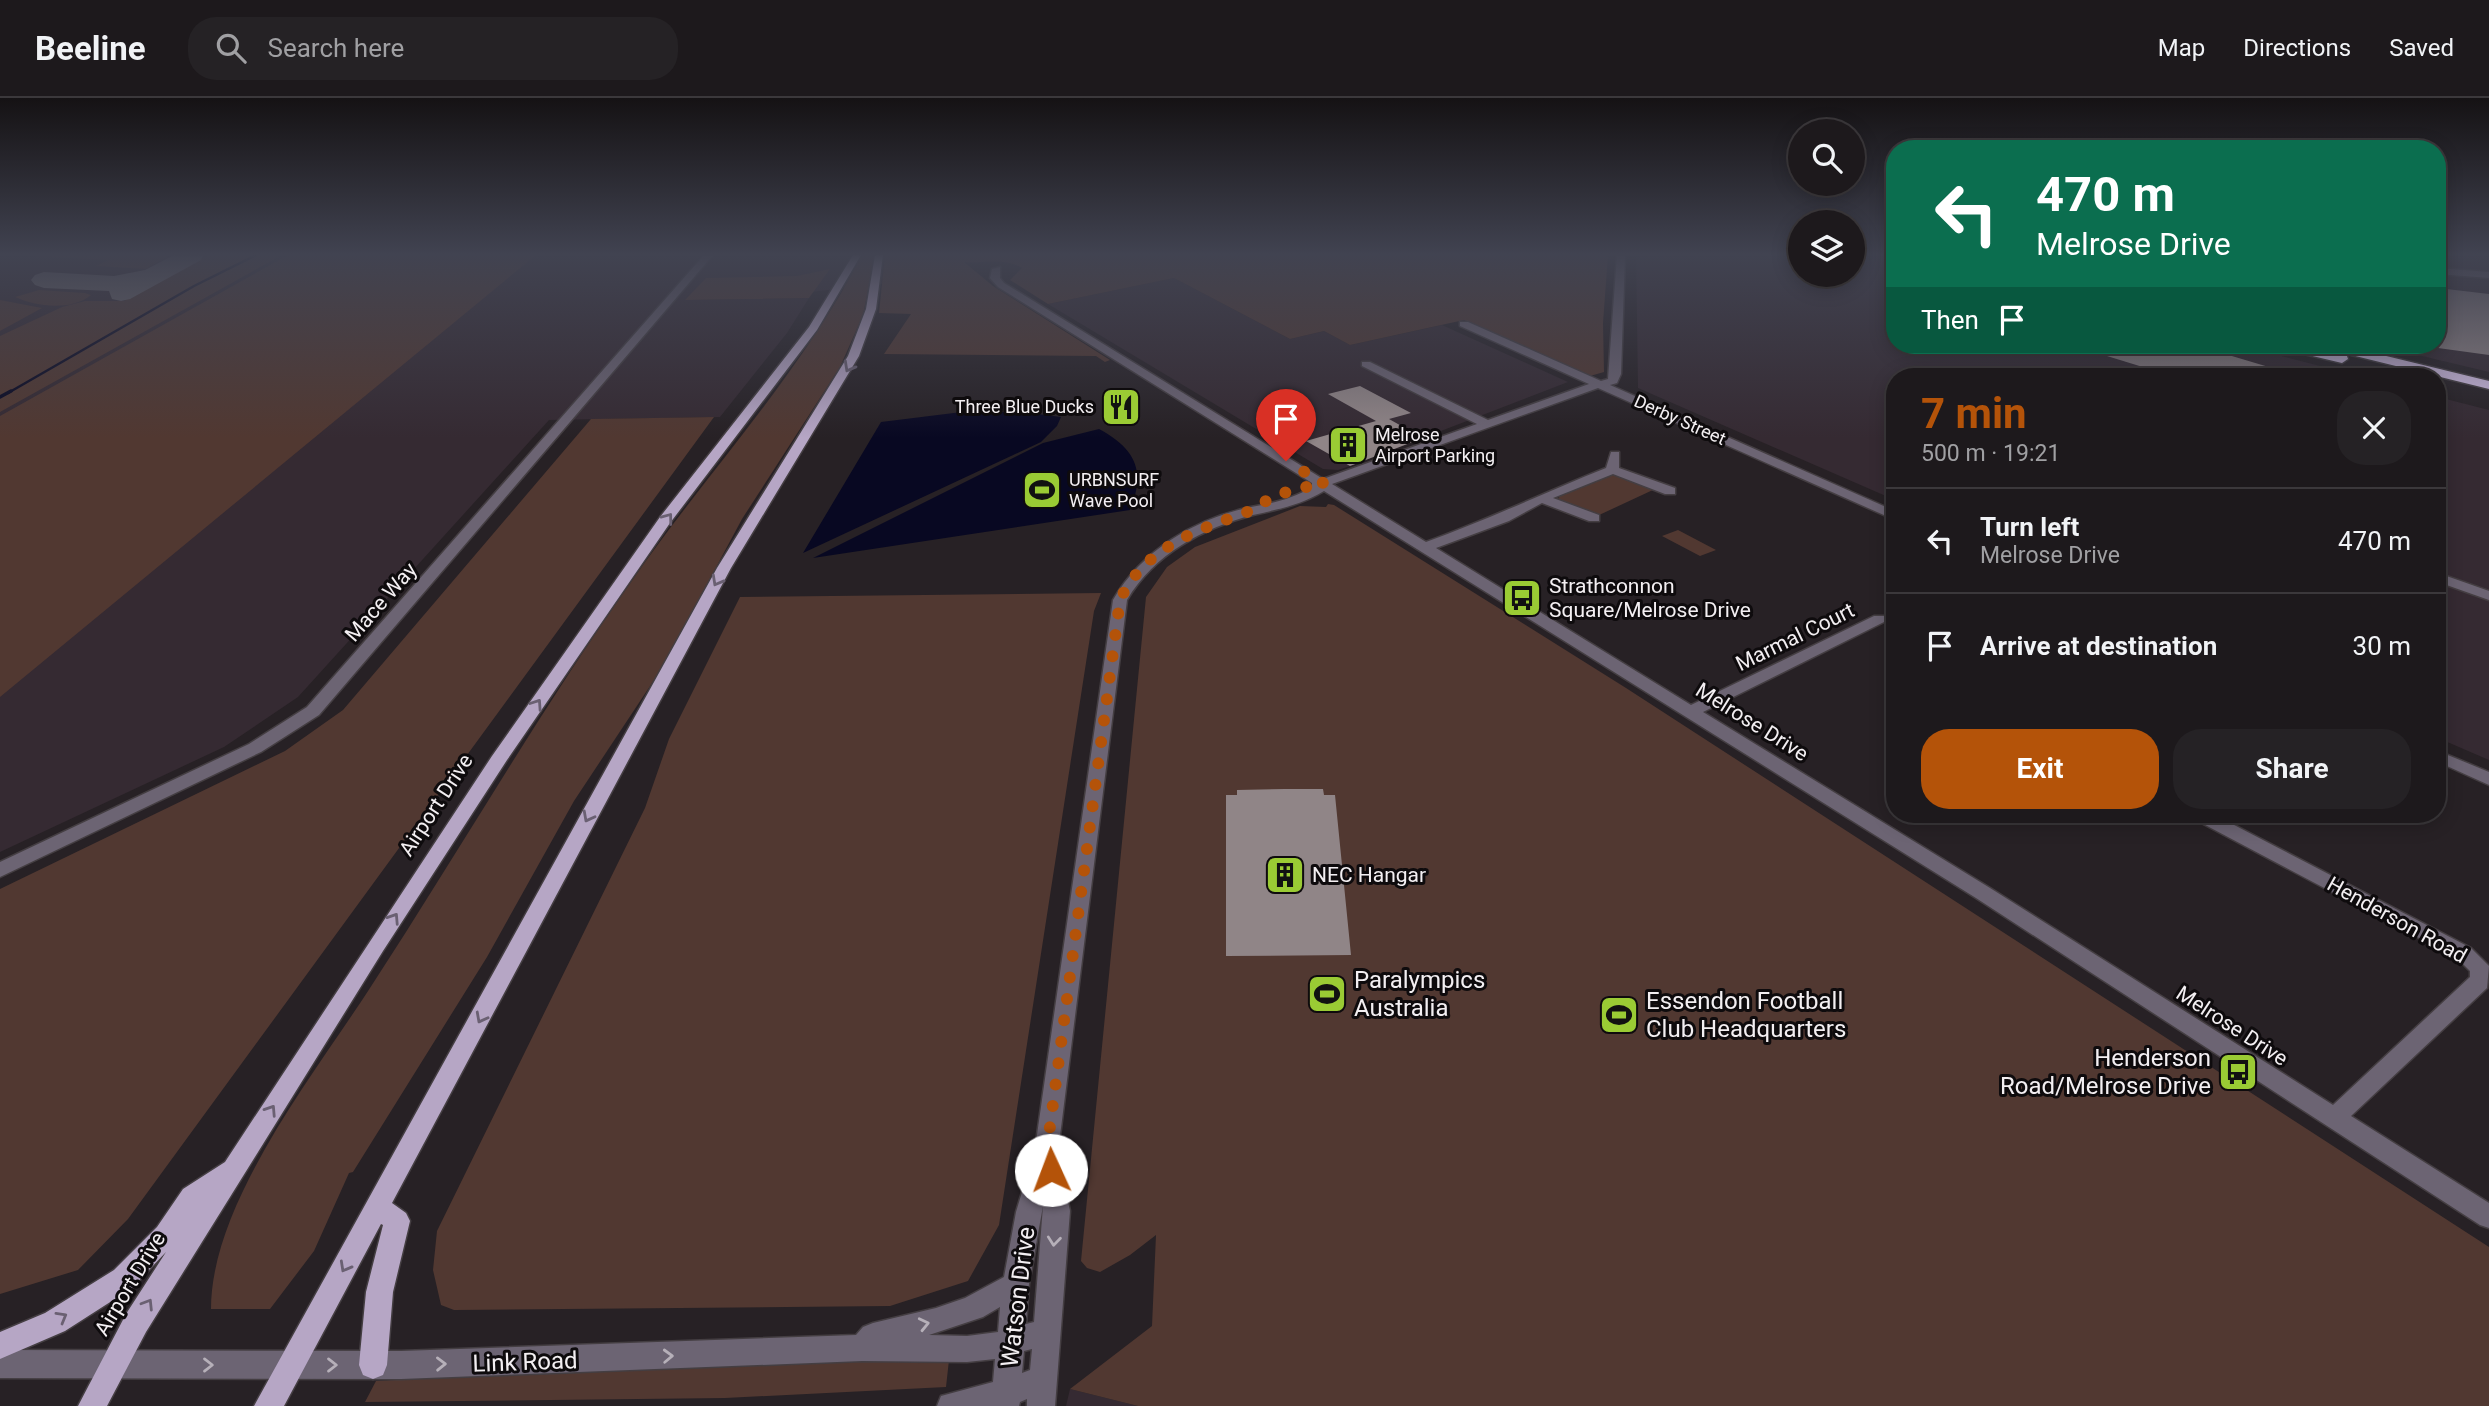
<!DOCTYPE html>
<html lang="en">
<head>
<meta charset="utf-8">
<style>
	:root { --surface:#1d191c; --page:#252225; --text:#f1f3f6; --muted:#a0a0a3; --line:#3b383b; --accent:#b45309 }
	body { margin:0; font-family:Roboto,sans-serif; background:var(--page); color:var(--text); height:100vh; display:flex; flex-direction:column; font-size:26px; white-space:nowrap }
	* { box-sizing:border-box; margin:0 }
	p { font-size:23px; color:var(--muted) }
	.icon { flex:none; width:38px; height:38px; fill:none; stroke:currentColor; stroke-width:2; stroke-linecap:round; stroke-linejoin:round }
	.map { position:relative; flex:1; overflow:hidden }
	.panel { position:absolute; left:1886px; top:270px; width:560px; height:455px; display:flex; flex-direction:column; background:var(--surface); border-radius:28px; box-shadow:0 4px 18px #0003,0 0 0 2px var(--line) }
	.panel>* { flex:none }
	.banner { position:absolute; left:1886px; top:42px; width:560px; height:214px; border-radius:28px; box-shadow:0 4px 18px #0003,0 0 0 2px var(--line); background:#0b6e4f; color:#fff; overflow:hidden }
	.tools { position:absolute; left:1788px; top:21px; display:grid; gap:14px }
	.tools a { display:grid; place-items:center; width:77px; height:77px; border-radius:50%; background:var(--surface); box-shadow:0 4px 18px #0003,0 0 0 2px var(--line); font-size:35px }
	.pin { position:absolute; display:grid; place-items:center; width:60px; height:60px; color:#fff; margin:-72px -30px; border-radius:50% 50% 50% 0; rotate:-45deg; box-shadow:0 0 7px #0007 }
	.pin .icon { rotate:45deg }
	.me { position:absolute; width:77px; margin:-38px; rotate:358deg; stroke-linejoin:round; filter:drop-shadow(0 0 5px #0008) }
	.turn { display:flex; align-items:center; gap:24px; height:147px; padding:0 35px; font-size:32px }
	.turn .icon { width:91px; height:91px; stroke-width:2.5 }
	.turn b { display:block; font-size:49px; line-height:60px }
	.then { display:flex; align-items:center; height:66px; padding:0 35px; background:#0003; gap:14px; font-size:26px }
	.round { display:grid; place-items:center; flex:none; width:74px; height:74px; border-radius:28px; background:var(--page) }
	.headline { display:flex; align-items:center; justify-content:space-between; height:119px; padding:0 35px }
	h1 { font-size:42px; font-weight:700; line-height:52px; color:var(--accent) }
	.primary-button { display:flex; gap:14px; margin-top:auto; padding:14px 35px }
	.primary-button a { flex:1; height:80px; border-radius:28px; background:var(--accent); color:#fff; font-size:28px; font-weight:700; line-height:80px; text-align:center }
	.primary-button a+a { background:var(--page); color:var(--text) }
	ul { padding:0; list-style:none }
	li { display:flex; align-items:center; gap:21px; height:105px; padding:0 35px; border-top:2px solid var(--line) }
	li div { flex:1 }
	li b { display:block; font-size:26px }
	li em { font-style:normal }
	header { display:flex; align-items:center; gap:42px; box-sizing:border-box; height:98px; padding:0 35px; background:var(--surface); border-bottom:2px solid var(--line) }
	header strong { font-size:33px }
	nav { display:flex; gap:38px; margin-inline-start:auto; font-size:24px }
	.search { width:490px; height:63px; background:var(--page); display:flex; align-items:center; gap:18px; box-sizing:border-box; padding:0 24px; border-radius:28px; color:var(--muted); font-size:26px }
	.map>svg:first-child { display:block }
</style>
</head>
<body>
<header>
<strong>Beeline</strong>
<div class="search"><svg class="icon" aria-label="search" viewBox="0 0 24 24"><circle cx="10" cy="10" r="6"/><path d="M15 15l6 6"/></svg>Search here</div>
<nav><a>Map</a><a>Directions</a><a>Saved</a></nav>
</header>
<div class="map">
<svg width="2489" height="1308" viewBox="0 0 2489 1308">
	<rect width="100%" height="100%" fill="#272125"/>
	<path fill="#352a32" d="M0 157H1002L952 166 967 176 802 195 686 202 809 200 787 235 720 319 549 322 298 599 224 649 0 754Z
		M1636 157H1801V177H1853V157L1895 158V247H2238L2359 278H1895V402L1638 290Z
		M2438 157H2489V173L2438 169Z
		M2438 177 2489 181V274L2376 247H2438Z
		M1174 180 1290 241 1324 233 1350 247 1442 227 1568 284 1350 368 1338 372 1323 371 1048 206Z
		M2438 299 2489 312V662L2438 640Z
		M1070 1291 1138 1308H1066Z"/>
	<path fill="#513831" d="M16 157H170L146 171 96 168 108 162Z
		M208 157H282L0 314V238L62 209 85 203H124Z
		M288 157H536L0 599V318Z
		M862 157H875L863 217 840 269 742 421 662 570 574 703 487 859 353 1074 349 1075 314 1153 270 1211H211C211 1105 313 978 370 890 458 755 538 616 631 484 707 374 801 276 862 157Z
		M885 157H1608L1603 225 1604 274 1590 278 1464 222 1350 247 1324 233 1290 241 1174 180 1048 206 1010 182 1022 170C1004 159 982 166 964 164L993 188 1110 262 1105 264 1096 258 884 256 911 216 879 215Z
		M830 171 809 200 685 202 706 180 797 178Z
		M39 192 85 195 91 197C72 213 36 209 15 199Z
		M0 202 42 210 0 233Z
		M714 319 128 1121 78 1172 0 1196V791L285 653 343 612 591 321Z
		M1611 376H1617L1655 391 1597 418 1558 401 1560 398Z
		M1328 406 1334 407 1626 590 2489 1149V1308H1138L1070 1291 1152 1228 1156 1137 1130 1157 1100 1174 1087 1170 1081 1163 1146 499 1167 469 1195 449 1300 408 1326 409Z
		M1678 432 1716 452 1700 458 1662 438Z
		M1101 495 1094 513 999 1127 968 1183 890 1208 454 1212 441 1207 433 1172 437 1133 645 710 669 641 740 499Z
		M949 1262 946 1289 725 1300 365 1304 376 1283 737 1264Z"/>
	<path fill="#080822" d="M962 314H1022L1061 319 1057 328 1041 344 803 455 881 324Z
		M1099 331C1136 351 1146 373 1130 412L813 460 1043 345Z"/>
	<g fill="none" stroke-linecap="round" stroke-linejoin="round">
		<path stroke="#080822" stroke-width="2.5" d="M8 295 194 188 256 157"/>
		<path stroke="#080822" stroke-width="3.5" d="M0 299 11 293"/>
		<path fill="#787376" fill-rule="evenodd" d="M174 157H204L201 162 130 201 121 203 112 201 109 193 44 190 35 187 31 182 35 177 44 174 114 178 145 172Z"/>
	</g>
	<path fill="#908587" d="M2438 190 2489 196V257L2438 250Z
		M2082 247H2195L2289 275V278H2172L2081 250Z
		M1360 288 1411 315 1389 321 1423 340 1350 368 1306 343 1376 323 1328 296Z
		M1285 691H1323L1324 697H1335L1351 857 1226 858V697H1237V692Z"/>
	<g fill="none" stroke-linecap="round" stroke-linejoin="round">
		<g stroke="#443e42" stroke-width="3">
			<path id="minor" d="M704 157H713L319 617 261 654 0 779V764L249 646 307 609Z
				M1617 157H1625L1621 276 1617 285 1610 287 1895 413V422L1598 290 1332 386 1426 444C1487 422 1546 394 1606 370L1611 354H1619V370L1675 390V396H1665L1613 376 1553 400 1599 417V423H1589L1542 405 1509 423 1436 450 1691 607 1874 518H1884L1887 521 1884 524 1703 614 1990 790 2333 1007 2470 879V873L2457 860 2192 720 2190 716H2213L2471 850 2489 868 2487 890 2351 1018 2489 1105V1130L2480 1127 1976 800 1324 393C1301 407 1279 411 1253 417 1203 430 1154 456 1127 502L1058 1054 1070 1113 1055 1308H1027V1301L1020 1304 1019 1308H937L941 1298 993 1284 995 1261 967 1264 862 1263 401 1281 0 1280V1252L401 1253 856 1237 863 1229 873 1225 936 1210 965 1200 1004 1179 1016 1114 1035 1051 1113 502C1142 452 1195 421 1251 409 1274 405 1292 401 1312 389V385L998 189 990 180 992 171 1000 169V180L1004 185 1323 381 1477 326 1362 268V264H1370L1488 322 1589 286 1460 228V224H1468L1601 283 1608 281ZM1043 1108 1034 1224 1026 1226 1029 1186ZM1000 1209 998 1234 967 1238 929 1237 983 1219ZM1032 1251 1030 1272 1022 1275 1024 1253Z
				M2438 170 2489 174V180L2438 176Z
				M2438 475 2489 493V502L2438 484Z
				M2438 653 2489 674V687L2438 664Z"/>
		</g>
		<g stroke="#443e42" stroke-width="3">
			<path id="major" d="M853 157H861L817 232 670 425 507 662 383 853 146 1234 107 1308H78L126 1216 166 1154 132 1190 65 1233 0 1261V1234L45 1215 114 1172 157 1129 183 1091 225 1064 492 658 660 419 809 229Z
				M875 157H883L876 211 859 258 731 470 392 1105 406 1115 410 1123 393 1194 387 1267 383 1277 373 1281 363 1277 359 1267 366 1194 383 1127 381 1126 284 1308H254L717 470 848 258 866 211Z"/>
		</g>
		<g stroke="#443e42" stroke-width="3">
			<path id="highway" d="M2277 247H2298L2347 258 2348 261 2342 265 2279 250Z
				M2321 247H2341L2489 283V291L2323 250Z"/>
		</g>
		<use href="#minor" fill="#6c6473" fill-rule="evenodd"/>
		<use href="#major" fill="#b6a6c5" fill-rule="evenodd"/>
		<use href="#highway" fill="#d3c0e5" fill-rule="evenodd"/>
	</g>
	<defs><path id="oneway-chevron" d="M-2-3.5L2.5 0L-2 3.5" fill="none" stroke-width="1.6" stroke-linecap="round" stroke-linejoin="round" transform="scale(1.75)"/></defs>
	<g stroke="#6a6072">
		<use href="#oneway-chevron" transform="translate(849 269) rotate(119)"/>
		<use href="#oneway-chevron" transform="translate(668 420) rotate(-53)"/>
		<use href="#oneway-chevron" transform="translate(717 483) rotate(119)"/>
		<use href="#oneway-chevron" transform="translate(537 606) rotate(-56)"/>
		<use href="#oneway-chevron" transform="translate(588 719) rotate(118)"/>
		<use href="#oneway-chevron" transform="translate(394 820) rotate(-57)"/>
		<use href="#oneway-chevron" transform="translate(481 920) rotate(118)"/>
		<use href="#oneway-chevron" transform="translate(271 1012) rotate(-57)"/>
		<use href="#oneway-chevron" transform="translate(345 1169) rotate(119)"/>
		<use href="#oneway-chevron" transform="translate(148 1206) rotate(-58)"/>
		<use href="#oneway-chevron" transform="translate(62 1219) rotate(-30)"/>
	</g>
	<g stroke="#b6b0b9">
		<use href="#oneway-chevron" transform="translate(1054 1143) rotate(96)"/>
		<use href="#oneway-chevron" transform="translate(924 1226) rotate(-13)"/>
		<use href="#oneway-chevron" transform="translate(668 1258) rotate(-2)"/>
		<use href="#oneway-chevron" transform="translate(441 1266) rotate(-1)"/>
		<use href="#oneway-chevron" transform="translate(208 1267)"/>
		<use href="#oneway-chevron" transform="translate(332 1267)"/>
	</g>
	<linearGradient id="sky" x2="0" y2="1"><stop stop-color="#151214"/><stop offset="0.46" stop-color="#414351"/><stop offset="1" stop-color="#414351" stop-opacity="0"/></linearGradient>
	<rect width="2489" height="340" fill="url(#sky)"/>
	<g fill="none" stroke-linecap="round" stroke-linejoin="round">
		<path stroke="#b45309" stroke-width="12" stroke-dasharray="0 21.6" d="M1051 1072 1047 1051 1120 502C1145 448 1200 431 1253 412 1272 396 1300 389 1325 386L1286 363"/>
	</g>
	<defs>
		<g id="restaurant-square" transform="scale(2.0125)"><rect x="-9" y="-9" width="18" height="18" rx="4" fill="#9acb34" stroke="#0e0b0d"/><path d="M-5-6h1v4h1v-4h1v4h1v-4h1v5L-1.5 .5V6h-2V.5L-5-1ZM5-6V6H3V1.5H1.5Q1.5-4 5-6Z" fill="#111"/></g>
		<g id="building-square" transform="scale(2.0125)"><rect x="-9" y="-9" width="18" height="18" rx="4" fill="#9acb34" stroke="#0e0b0d"/><path d="M-4-6H4V6H1V3H-1V6H-4ZM-2.5-4.3h1.7v1.8h-1.7ZM.8-4.3h1.7v1.8H.8ZM-2.5-1h1.7V.8h-1.7ZM.8-1h1.7V.8H.8Z" fill="#111"/></g>
		<g id="stadium-square" transform="scale(2.0125)"><rect x="-9" y="-9" width="18" height="18" rx="4" fill="#9acb34" stroke="#0e0b0d"/><path d="M0-5a6.5 5 0 1 0 0 10a6.5 5 0 1 0 0-10ZM-3.5-1.8h7v3.6h-7Z" fill="#111"/></g>
		<g id="bus-square" transform="scale(2.0125)"><rect x="-9" y="-9" width="18" height="18" rx="4" fill="#9acb34" stroke="#0e0b0d"/><path d="M-5-6H5V4H4V6H2V4H-2V6H-4V4H-5ZM-3.5-4V0h7V-4ZM-3.5 1.2v1.5H-2V1.2ZM2 1.2v1.5H3.5V1.2Z" fill="#111"/></g>
	</defs>
	<g fill-rule="evenodd">
		<use href="#restaurant-square" x="1121" y="309"/>
		<use href="#building-square" x="1348" y="347"/>
		<use href="#stadium-square" x="1042" y="392"/>
		<use href="#bus-square" x="1522" y="500"/>
		<use href="#building-square" x="1285" y="777"/>
		<use href="#stadium-square" x="1327" y="896"/>
		<use href="#stadium-square" x="1619" y="917"/>
		<use href="#bus-square" x="2238" y="974"/>
	</g>
	<g text-anchor="middle" stroke-width="6" stroke-linejoin="round" paint-order="stroke">
		<g font-size="18" fill="#f3eff2" stroke="#0e0b0d" text-anchor="start">
			<text x="1094" y="315" text-anchor="end">Three Blue Ducks</text>
			<text x="1375" y="343">Melrose<tspan x="1375" dy="21">Airport Parking</tspan></text>
			<text x="1069" y="388">URBNSURF<tspan x="1069" dy="21">Wave Pool</tspan></text>
		</g>
		<g font-size="18" fill="#f3eff2" stroke="#0e0b0d">
			<text transform="translate(1680 322) rotate(24)" y="6">Derby Street</text>
		</g>
		<g font-size="21" fill="#f3eff2" stroke="#0e0b0d" text-anchor="start">
			<text x="1549" y="495">Strathconnon<tspan x="1549" dy="24">Square/Melrose Drive</tspan></text>
			<text x="1312" y="784">NEC Hangar</text>
		</g>
		<g font-size="21" fill="#f3eff2" stroke="#0e0b0d">
			<text transform="translate(381 504) rotate(-49)" y="7">Mace Way</text>
			<text transform="translate(1795 539) rotate(-26)" y="7">Marmal Court</text>
			<text transform="translate(1752 624) rotate(32)" y="7">Melrose Drive</text>
			<text transform="translate(436 707) rotate(-57)" y="7">Airport Drive</text>
			<text transform="translate(2397 822) rotate(29)" y="7">Henderson Road</text>
			<text transform="translate(2232 928) rotate(33)" y="7">Melrose Drive</text>
			<text transform="translate(130 1186) rotate(-59)" y="7">Airport Drive</text>
		</g>
		<g font-size="24" fill="#f3eff2" stroke="#0e0b0d" text-anchor="start">
			<text x="1354" y="890">Paralympics<tspan x="1354" dy="28">Australia</tspan></text>
			<text x="1646" y="911">Essendon Football<tspan x="1646" dy="28">Club Headquarters</tspan></text>
			<text x="2211" y="968" text-anchor="end">Henderson<tspan x="2211" dy="28">Road/Melrose Drive</tspan></text>
		</g>
		<g font-size="24" fill="#f3eff2" stroke="#0e0b0d">
			<text transform="translate(1018 1199) rotate(-83)" y="8">Watson Drive</text>
			<text transform="translate(525 1264) rotate(-2)" y="8">Link Road</text>
		</g>
	</g>
</svg>
<div class="tools">
<a><svg class="icon" aria-label="search" viewBox="0 0 24 24"><circle cx="10" cy="10" r="6"/><path d="M15 15l6 6"/></svg></a>
<a><svg class="icon" aria-label="layers" viewBox="0 0 24 24"><path d="M12 4l9 5-9 5-9-5zM3 14l9 5 9-5"/></svg></a>
</div>
<div class="pin" style="left:1286px;top:363px;background:#d93025"><svg class="icon" aria-label="arrive" viewBox="0 0 24 24"><path d="M6 21V4h12l-3 4 3 4H6"/></svg></div>
<svg class="me" style="left:1051px;top:1072px" viewBox="-20 -20 40 40"><circle r="19" fill="#fff"/><path d="M0-13L10 11 0 6-10 11z" fill="#b45309"/></svg>
<div class="banner">
<div class="turn"><svg class="icon" aria-label="left" viewBox="0 0 24 24"><path d="M17 20v-9H6M10 6l-5 5 5 5"/></svg><div><b>470 m</b>Melrose Drive</div></div>
<div class="then">Then<svg class="icon" aria-label="arrive" viewBox="0 0 24 24"><path d="M6 21V4h12l-3 4 3 4H6"/></svg></div>
</div>
<section class="panel">
<div class="headline"><div><h1>7 min</h1><p>500 m · 19:21</p></div><a class="round"><svg class="icon" aria-label="close" viewBox="0 0 24 24"><path d="M6 6l12 12M18 6L6 18"/></svg></a></div>
<ul>
<li><svg class="icon" aria-label="left" viewBox="0 0 24 24"><path d="M17 20v-9H6M10 6l-5 5 5 5"/></svg><div><b>Turn left</b><p>Melrose Drive</p></div><em>470 m</em></li>
<li><svg class="icon" aria-label="arrive" viewBox="0 0 24 24"><path d="M6 21V4h12l-3 4 3 4H6"/></svg><div><b>Arrive at destination</b></div><em>30 m</em></li>
</ul>
<div class="primary-button"><a>Exit</a><a>Share</a></div>
</section>
</div>
</body>
</html>
